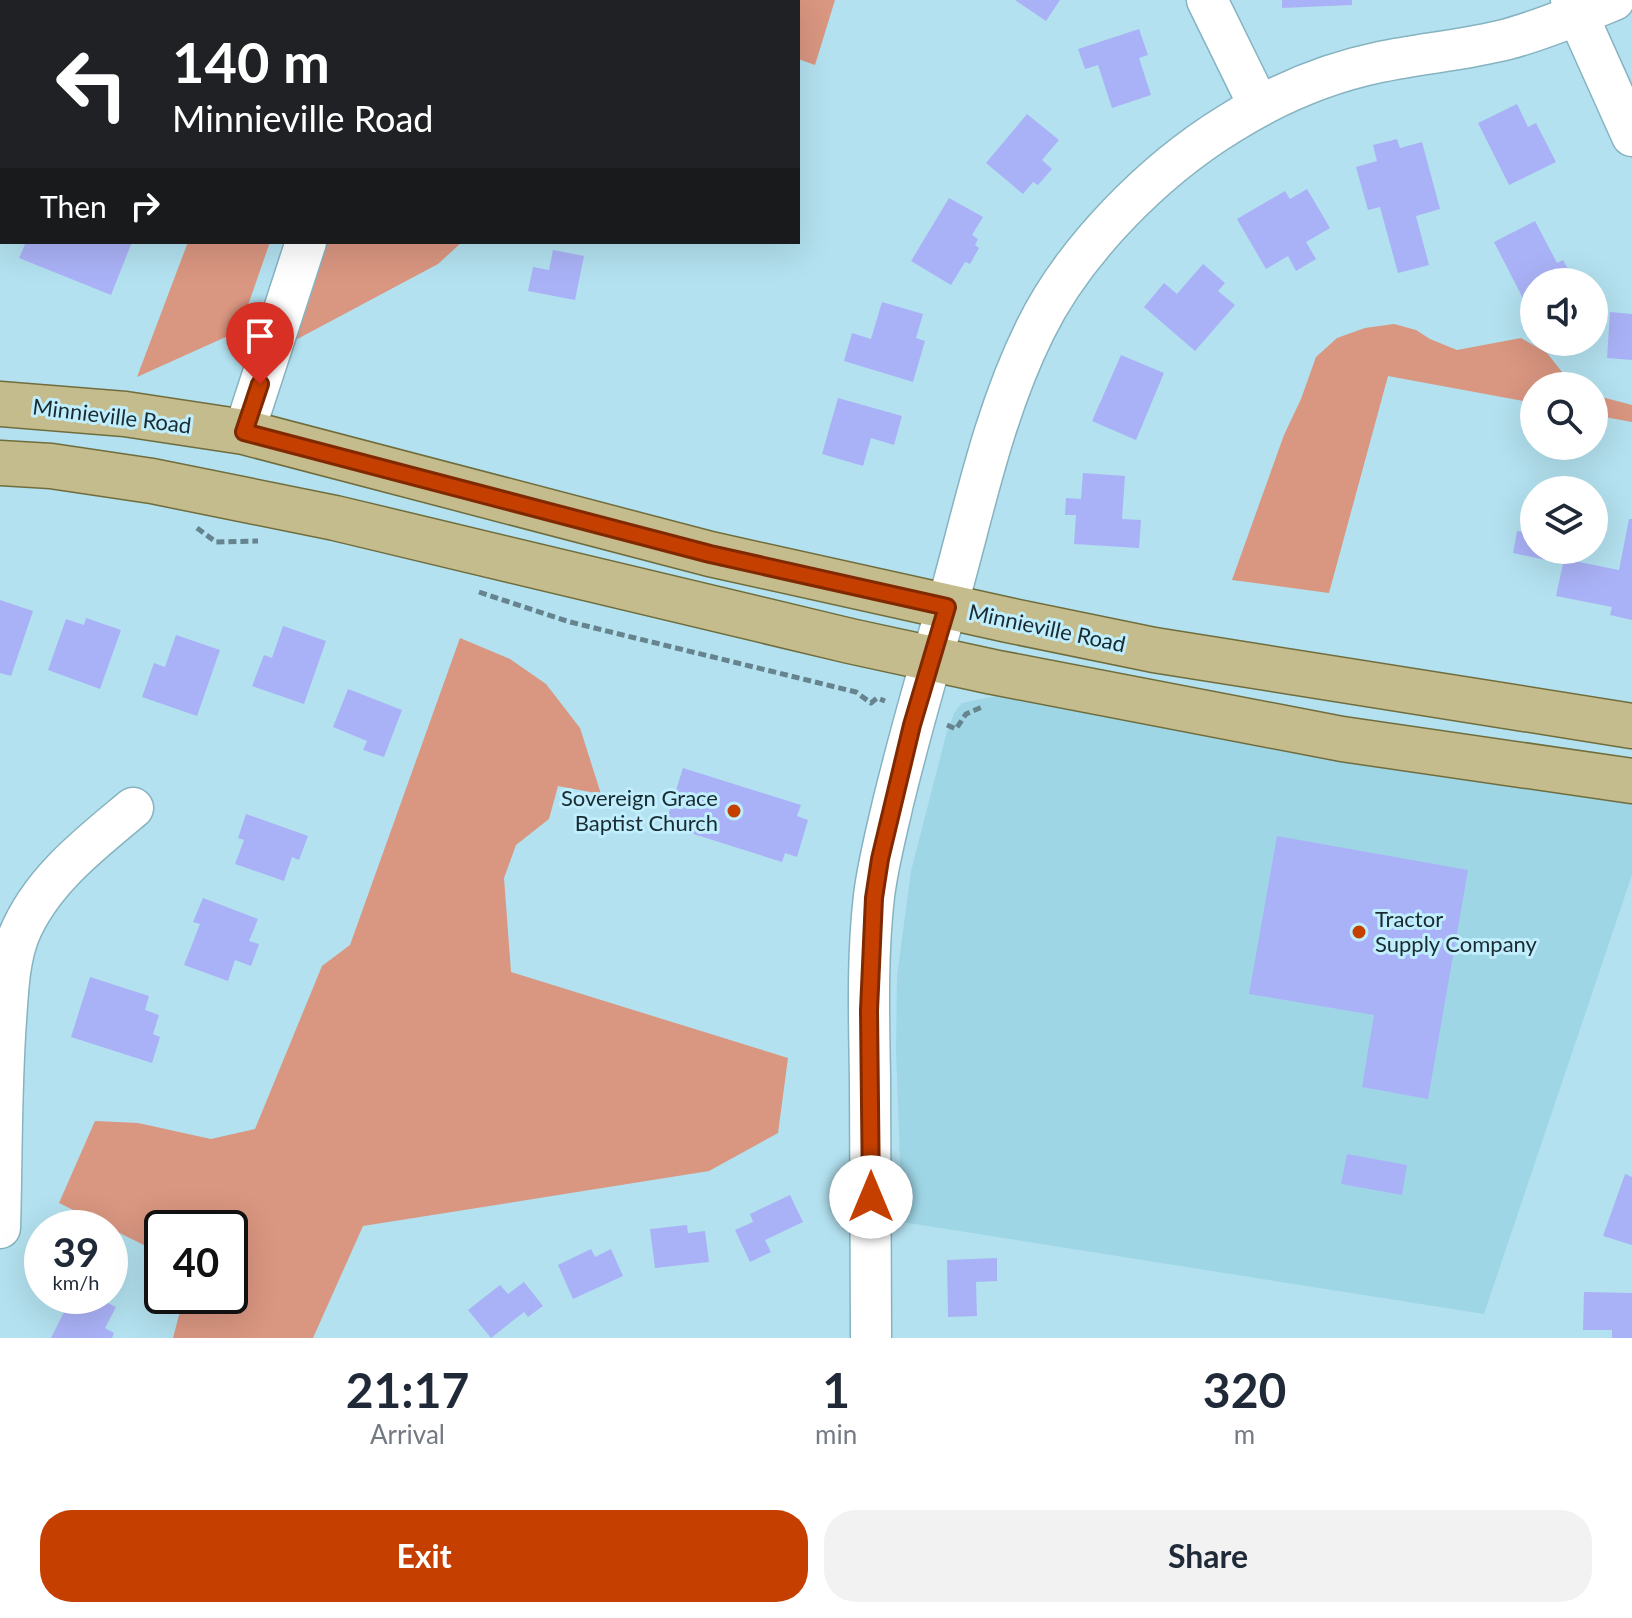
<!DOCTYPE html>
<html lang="en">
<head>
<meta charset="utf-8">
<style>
	:root { --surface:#fff; --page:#f2f2f3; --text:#1f2937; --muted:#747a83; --accent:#c53f00 }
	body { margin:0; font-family:Lato,sans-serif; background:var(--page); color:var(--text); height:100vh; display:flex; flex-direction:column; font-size:30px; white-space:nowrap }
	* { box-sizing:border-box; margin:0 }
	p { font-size:26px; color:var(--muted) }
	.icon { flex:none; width:44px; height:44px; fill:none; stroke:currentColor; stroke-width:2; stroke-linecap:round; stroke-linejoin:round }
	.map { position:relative; height:1338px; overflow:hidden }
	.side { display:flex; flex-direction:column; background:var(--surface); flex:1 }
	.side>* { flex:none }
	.top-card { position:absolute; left:0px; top:0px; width:800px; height:244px; box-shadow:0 8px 32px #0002; background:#202124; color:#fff; overflow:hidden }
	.tools { position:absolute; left:1520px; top:268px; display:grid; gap:16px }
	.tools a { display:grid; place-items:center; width:88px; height:88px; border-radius:50%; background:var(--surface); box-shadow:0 8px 32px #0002; font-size:40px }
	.speed { position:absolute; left:24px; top:1210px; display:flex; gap:16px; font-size:40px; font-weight:700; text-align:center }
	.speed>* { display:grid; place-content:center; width:104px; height:104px; border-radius:50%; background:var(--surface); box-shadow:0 8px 32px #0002; line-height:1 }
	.speed small { font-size:20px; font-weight:400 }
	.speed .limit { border:4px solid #111; border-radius:12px; background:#fff; color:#111 }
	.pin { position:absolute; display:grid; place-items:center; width:68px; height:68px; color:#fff; margin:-82px -34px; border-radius:50% 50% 50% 0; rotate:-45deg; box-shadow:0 0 8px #0007 }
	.pin .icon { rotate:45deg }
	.me { position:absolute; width:88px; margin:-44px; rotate:0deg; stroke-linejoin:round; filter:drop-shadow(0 0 6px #0008) }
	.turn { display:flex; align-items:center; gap:28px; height:168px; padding:0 40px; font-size:36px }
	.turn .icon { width:104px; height:104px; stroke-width:2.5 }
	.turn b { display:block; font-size:56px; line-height:68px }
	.then { display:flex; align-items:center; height:76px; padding:0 40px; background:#0003; gap:16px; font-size:30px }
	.eta { display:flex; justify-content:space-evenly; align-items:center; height:136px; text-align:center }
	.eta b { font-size:48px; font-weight:700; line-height:56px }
	.cta { display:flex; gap:16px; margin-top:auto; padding:16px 40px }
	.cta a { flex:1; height:92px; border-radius:32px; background:var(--accent); color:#fff; font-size:32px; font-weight:700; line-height:92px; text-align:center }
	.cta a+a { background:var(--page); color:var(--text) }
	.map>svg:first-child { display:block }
</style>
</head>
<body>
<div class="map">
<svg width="1632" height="1338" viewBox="0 0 1632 1338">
	<rect width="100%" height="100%" fill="#b3e1ef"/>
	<path fill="#9fd6e6" d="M996 696 1312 753 1632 804V875L1484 1314 902 1222 896 1050 897 976 911 871 946 735 954 713 962 703Z"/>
	<path fill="#d99680" d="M754 0H835L815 65 798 59V2H753Z
		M188 242H270L239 331 137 377Z
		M321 242H462L438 264 288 344Z
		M1394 324 1416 330 1430 339 1457 350 1521 338 1547 353 1573 386H1534V403L1388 376 1329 593 1232 580 1284 435 1301 399 1316 357 1337 338 1365 328Z
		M1594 395 1632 405V422L1594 415Z
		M460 638 510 659 546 684 580 728 601 794 558 786 549 819 516 845 504 878 511 972 788 1058 778 1133 709 1171 363 1226 313 1338H173L184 1296H230V1228H162V1254L59 1203 95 1121 138 1123 211 1139 255 1129 322 966 350 945Z"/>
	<path fill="#aab2f7" d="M1015 0H1060L1046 21Z
		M1282 0H1352V5L1282 8Z
		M1139 29 1148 55 1139 58 1151 95 1112 108 1098 65 1085 69 1078 49Z
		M1517 104 1528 127 1536 123 1556 162 1509 185 1478 123Z
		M1027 114 1059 140 1042 160 1052 169 1038 185 1033 182 1023 194 986 163Z
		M1397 139 1400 148 1422 142 1440 209 1416 216 1429 265 1398 273 1380 207 1368 210 1356 167 1377 161 1373 145Z
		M1307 189 1330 228 1306 242 1316 259 1296 271 1288 256 1266 269 1237 219 1285 191 1290 199Z
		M949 198 983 217 972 235 978 239 975 245 979 248 970 264 965 262 951 285 911 261Z
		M1535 221 1557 263 1563 260 1575 282H1534V307L1529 310 1494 242Z
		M26 242H132L111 295 19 258Z
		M553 250 584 256 575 300 528 291 533 267 549 270Z
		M1203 264 1225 283 1218 291 1235 305 1195 351 1144 307 1164 283 1177 294Z
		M882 302 923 314 916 338 925 341 913 382 844 361 852 333 871 339Z
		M1610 312 1632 314V360L1607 358Z
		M1121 355 1164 373 1136 440 1092 421Z
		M838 398 902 416 894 445 871 438 863 466 822 454Z
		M1083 473 1125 476 1122 519 1141 520 1139 548 1074 544 1076 515H1065L1066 498 1081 499Z
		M1531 499H1534V550H1554L1551 561 1513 553 1517 531 1524 532 1527 519 1521 518 1525 503 1530 505Z
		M1629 519H1632V620L1610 615 1612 607 1556 596 1564 559 1619 570Z
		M0 600 33 611 11 676 0 673Z
		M86 618 121 630 100 689 48 670 66 619 84 625Z
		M283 626 326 641 304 704 252 686 264 655 272 658Z
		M176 635 220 650 197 716 142 697 154 663 165 667Z
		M348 689 402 710 384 757 363 750 367 741 333 727Z
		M683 768 801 805 797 816 808 820 797 857 785 853 782 862 665 825Z
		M246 814 308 836 299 860 292 857 284 881 235 864 244 840 238 838Z
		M1277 836 1468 870 1428 1099 1362 1087 1374 1015 1249 994Z
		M203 898 258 919 249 941 259 944 251 966 235 960 228 981 184 965 200 924 193 922Z
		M90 977 149 996 145 1010 159 1015 153 1034 160 1037 152 1063 71 1037Z
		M1347 1154 1407 1165 1402 1195 1341 1184Z
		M1625 1174 1632 1177V1245L1603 1236Z
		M790 1195 803 1222 765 1240 771 1252 750 1262 735 1230 753 1222 750 1214Z
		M687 1225 688 1233 705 1231 709 1262 655 1268 650 1229Z
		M591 1249 595 1257 611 1249 623 1276 573 1299 558 1265Z
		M997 1258V1281L976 1282 977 1316 948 1317 947 1260Z
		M524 1282 543 1306 528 1317 524 1312 491 1338 468 1310 500 1285 508 1294Z
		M1584 1292 1632 1293V1338H1612V1330H1583Z
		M72 1296H93L116 1307 105 1328 114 1333 112 1338H51Z"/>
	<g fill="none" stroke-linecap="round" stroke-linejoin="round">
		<g stroke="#87b3c1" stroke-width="43">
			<path id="minor" d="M1207 0 1259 106
				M1571 0 1632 136
				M385 2 386 0
				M244 432 306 242
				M0 1228C2 1159 1 1089 6 1020 8 992 9 961 19 935 41 881 90 844 133 808
				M871 1338C871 1251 870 1165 870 1078 869 1018 867 956 874 896 878 864 886 834 893 803 909 738 927 674 946 610 973 516 991 419 1035 330 1074 250 1154 170 1229 124 1275 95 1327 73 1380 62 1423 53 1466 50 1508 39 1544 29 1580 14 1614 0"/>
		</g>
		<g stroke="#706d3d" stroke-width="47">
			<path id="major" d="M0 404 125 414 244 432 710 554 1008 620 1154 650 1632 726
				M0 463 51 466 152 481 335 518 850 641 993 672 1342 739 1632 781"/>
		</g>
		<path stroke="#65848e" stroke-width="5" stroke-dasharray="8 4" stroke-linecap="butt" d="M197 528 216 542 258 541
			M479 592 570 622 856 692 871 703 877 698 885 701
			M947 725 956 729 966 714 982 707"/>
		<use href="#minor" stroke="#fff" stroke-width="40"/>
		<use href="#major" stroke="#c5bc8e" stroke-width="44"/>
	</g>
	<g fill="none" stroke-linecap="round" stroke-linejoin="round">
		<g stroke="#802900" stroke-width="20">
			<path id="route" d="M260 384 244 432 710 554 947 607 912 725 880 859 874 898 869 1010 871 1197"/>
		</g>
		<use href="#route" stroke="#c53f00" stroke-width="14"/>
	</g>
	<g fill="#c53f00" stroke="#c0eefd" stroke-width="3">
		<circle cx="734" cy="811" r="8"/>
		<circle cx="1359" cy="932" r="8"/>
	</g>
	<g text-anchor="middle" stroke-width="6" stroke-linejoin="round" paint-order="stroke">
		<g font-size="22" fill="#192b31" stroke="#c0eefd">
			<text transform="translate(112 416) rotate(7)" y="8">Minnieville Road</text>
			<text transform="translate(1047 628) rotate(12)" y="8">Minnieville Road</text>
		</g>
		<g font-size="22" fill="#192b31" stroke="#c0eefd" text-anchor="end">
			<text x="718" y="806">Sovereign Grace<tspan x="718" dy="25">Baptist Church</tspan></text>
			<text x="1375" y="927" text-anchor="start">Tractor<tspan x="1375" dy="25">Supply Company</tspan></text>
		</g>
	</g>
</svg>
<div class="tools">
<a><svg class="icon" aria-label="sound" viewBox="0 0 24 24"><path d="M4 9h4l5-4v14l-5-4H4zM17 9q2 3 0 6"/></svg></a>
<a><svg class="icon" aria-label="search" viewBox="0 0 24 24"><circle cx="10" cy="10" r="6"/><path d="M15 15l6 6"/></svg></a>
<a><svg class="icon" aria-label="layers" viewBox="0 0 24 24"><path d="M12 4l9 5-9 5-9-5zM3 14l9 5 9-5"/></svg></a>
</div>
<div class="speed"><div>39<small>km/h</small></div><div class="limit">40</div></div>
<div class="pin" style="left:260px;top:384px;background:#d93025"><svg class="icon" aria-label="arrive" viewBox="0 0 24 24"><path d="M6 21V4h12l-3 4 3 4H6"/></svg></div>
<svg class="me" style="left:871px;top:1197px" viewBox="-20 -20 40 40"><circle r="19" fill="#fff"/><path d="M0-13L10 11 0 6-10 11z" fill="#c53f00"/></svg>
<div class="top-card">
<div class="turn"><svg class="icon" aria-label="left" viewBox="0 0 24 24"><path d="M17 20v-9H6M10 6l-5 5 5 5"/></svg><div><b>140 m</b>Minnieville Road</div></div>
<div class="then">Then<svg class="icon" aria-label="right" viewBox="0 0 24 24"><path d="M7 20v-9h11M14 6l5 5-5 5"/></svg></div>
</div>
</div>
<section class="side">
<div class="eta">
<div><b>21:17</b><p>Arrival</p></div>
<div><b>1</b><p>min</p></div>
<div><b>320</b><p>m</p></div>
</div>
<div class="cta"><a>Exit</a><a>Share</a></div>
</section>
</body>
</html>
